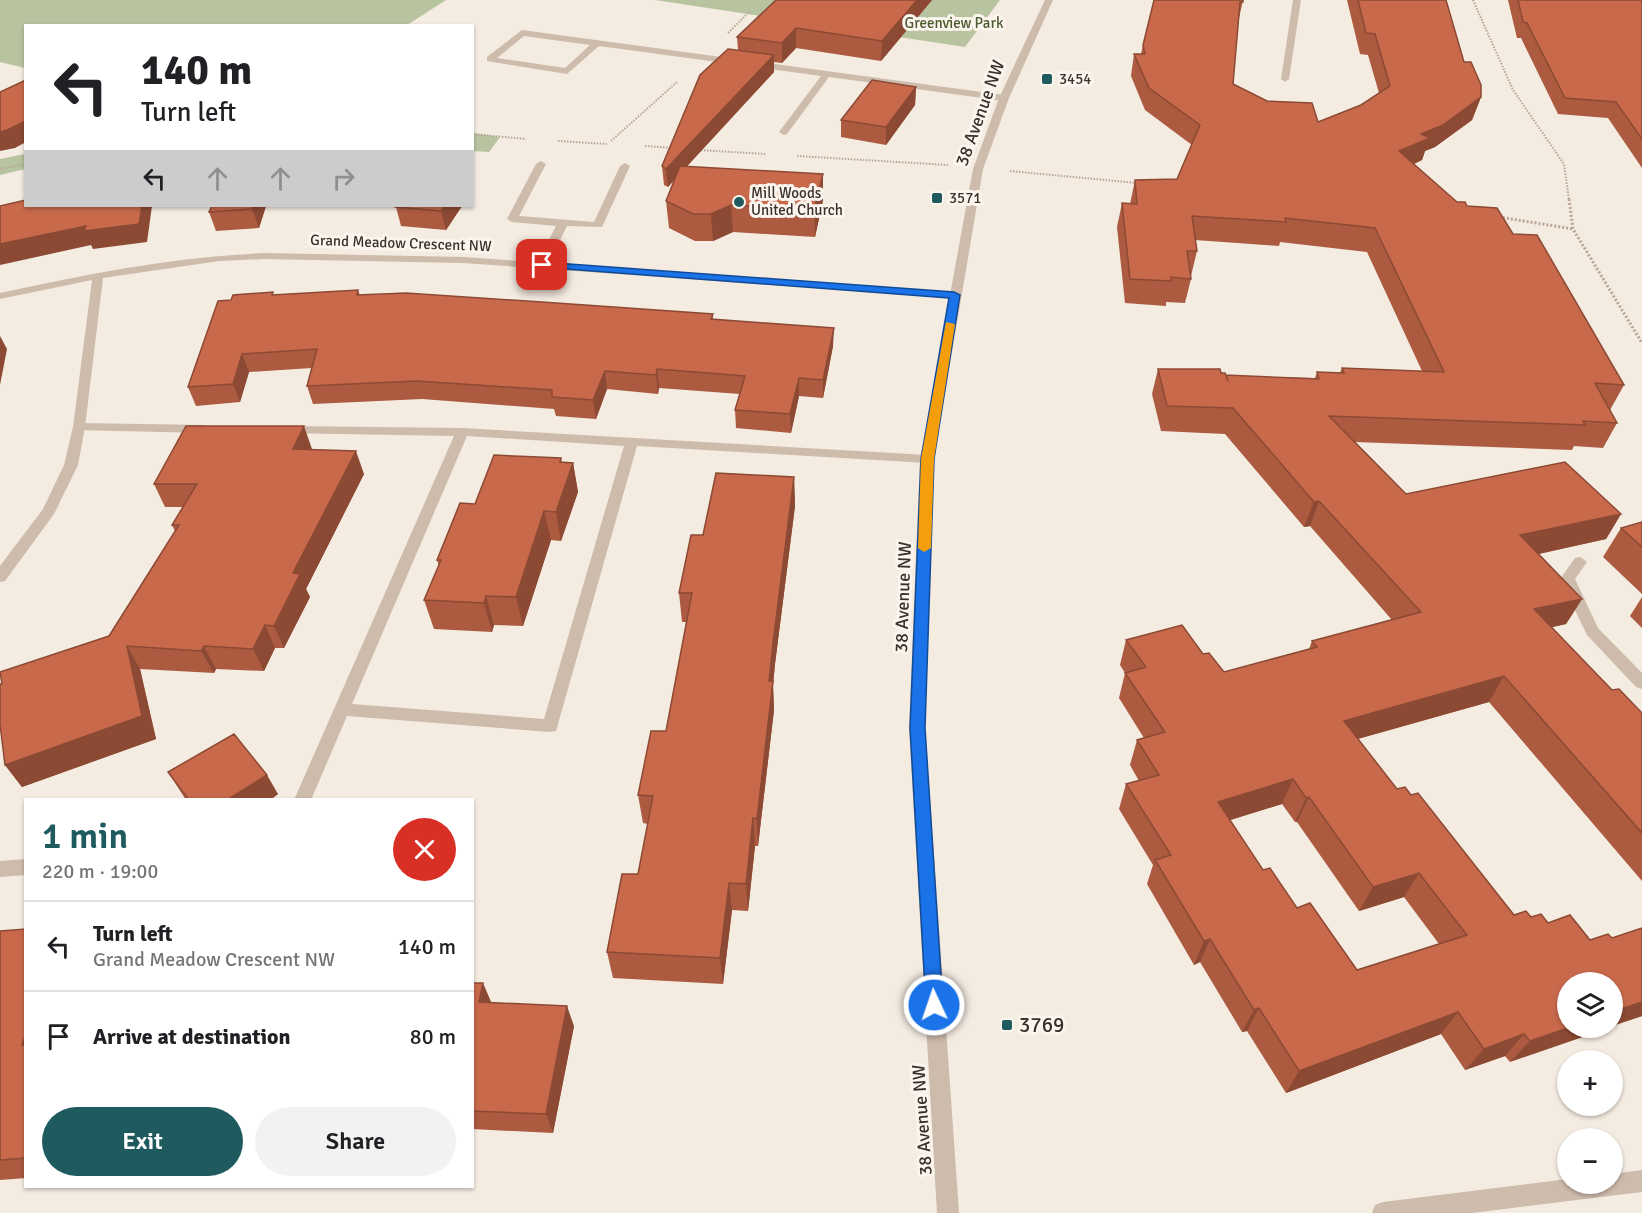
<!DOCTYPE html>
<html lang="en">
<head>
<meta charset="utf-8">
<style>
	:root { --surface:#fff; --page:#f2f2f2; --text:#202124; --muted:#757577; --line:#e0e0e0; --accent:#1f5a5e }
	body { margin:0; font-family:Signika,sans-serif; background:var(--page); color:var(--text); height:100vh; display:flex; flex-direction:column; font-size:22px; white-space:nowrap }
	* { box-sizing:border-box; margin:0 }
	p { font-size:20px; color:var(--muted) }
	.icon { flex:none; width:33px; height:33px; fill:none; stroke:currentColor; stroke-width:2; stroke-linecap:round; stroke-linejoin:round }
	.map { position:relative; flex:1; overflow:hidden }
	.sheet { position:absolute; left:24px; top:798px; width:450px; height:390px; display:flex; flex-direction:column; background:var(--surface); border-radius:0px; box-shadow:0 2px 4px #0004 }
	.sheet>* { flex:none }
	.banner { position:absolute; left:24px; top:24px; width:450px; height:183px; border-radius:0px; box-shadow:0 2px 4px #0004; background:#fff; color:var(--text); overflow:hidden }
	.buttons { position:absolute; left:1557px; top:972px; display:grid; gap:12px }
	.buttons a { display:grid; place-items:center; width:66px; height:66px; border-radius:50%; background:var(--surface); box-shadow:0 2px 4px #0004; font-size:30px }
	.pin { position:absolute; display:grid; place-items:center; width:51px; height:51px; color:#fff; margin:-26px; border-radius:12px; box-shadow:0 3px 9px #0006 }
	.me { position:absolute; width:66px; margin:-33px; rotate:357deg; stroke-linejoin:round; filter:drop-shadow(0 0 4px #0008) }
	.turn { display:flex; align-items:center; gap:21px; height:126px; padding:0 18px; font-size:27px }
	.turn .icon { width:78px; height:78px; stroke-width:2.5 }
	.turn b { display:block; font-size:42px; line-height:51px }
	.lanes { display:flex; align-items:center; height:57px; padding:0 18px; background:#0003; justify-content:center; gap:30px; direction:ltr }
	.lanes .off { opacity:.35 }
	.round { display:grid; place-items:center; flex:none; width:63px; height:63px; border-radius:32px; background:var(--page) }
	.summary { display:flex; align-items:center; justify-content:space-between; height:102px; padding:0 18px }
	h1 { font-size:36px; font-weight:600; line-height:45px; color:var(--accent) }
	.action { display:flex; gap:12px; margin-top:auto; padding:12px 18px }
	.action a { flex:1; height:69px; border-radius:36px; background:var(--accent); color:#fff; font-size:24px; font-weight:600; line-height:69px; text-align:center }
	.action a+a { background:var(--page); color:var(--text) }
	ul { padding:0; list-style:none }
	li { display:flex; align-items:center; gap:18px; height:90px; padding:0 18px; border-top:2px solid var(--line) }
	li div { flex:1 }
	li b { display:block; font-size:22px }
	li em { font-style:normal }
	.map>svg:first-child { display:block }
</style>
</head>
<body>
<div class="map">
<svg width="1642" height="1213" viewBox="0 0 1642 1213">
	<rect width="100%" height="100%" fill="#f4ebe1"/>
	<path fill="#b8c4a0" d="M0 0H446L407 25 26 26 25 68 0 62Z
		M655 0H1000L965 47Z
		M473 133 500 137 489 152 473 151Z
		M25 154V169L0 175V159Z"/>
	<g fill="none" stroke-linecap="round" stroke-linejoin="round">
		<path stroke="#b9a596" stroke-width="2" stroke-dasharray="1.5 1.5" stroke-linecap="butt" d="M1473 0 1513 90 1564 164 1569 200
			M728 33 750 11
			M472 134 526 139
			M558 141 607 144
			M611 141 677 82
			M645 146 673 148
			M698 150 766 154
			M797 156 948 165
			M0 169 26 164
			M1010 171 1137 183"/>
		<path stroke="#b9a596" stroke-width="3" stroke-dasharray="2 2" stroke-linecap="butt" d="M1569 199 1573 229 1642 343
			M1499 217 1573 229"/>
		<path fill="#cdbbac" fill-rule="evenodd" d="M522 30 1004 95 1009 98 1004 101 829 77 787 134 784 135 779 132 821 76 599 46 567 74 487 61V57ZM524 36 590 45 565 68 497 58Z
			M541 161 546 164 519 216 594 222 620 166 625 163 630 166 602 227 567 226 548 265 542 268 536 265 556 226 512 222 507 219 536 164Z
			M79 423 205 425 211 429 205 433 74 430 73 427Z
			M286 426 462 428 927 455 934 459 927 463 637 446 556 731 550 732 347 716 311 800H294L454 436 281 433 280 430 281 427ZM467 436 624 446 544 719 352 704Z
			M1580 557 1587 562 1575 579 1598 628 1642 673V689L1636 687 1587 635 1560 579 1575 558Z
			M26 859V875L0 877V861Z"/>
		<path fill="#cdbbac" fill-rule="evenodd" d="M1293 0H1301L1289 79 1285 82 1281 79Z
			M264 253 463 257 954 292 960 295 954 298 463 263 264 259 219 261 103 278 85 427 78 465 54 514 5 581 0 582V566L43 509 64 465 73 427 92 280 0 299V293C87 274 175 257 264 253Z"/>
		<path fill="#cdbbac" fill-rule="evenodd" d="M1045 0H1053L1009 98 983 169 934 459 925 728 959 1213H937L909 728 920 459 973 169 999 98Z
			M1642 1170V1192L1472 1213H1372L1375 1205 1383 1202 1568 1179V1184H1612V1174Z"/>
	</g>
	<path fill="#ac5a40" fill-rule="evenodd" d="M776 0H932L881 61 796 48 782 63 774 62V72L687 166 823 200 815 237 733 232 713 241H695L669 228 666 201 675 179 668 187 664 185 662 166 738 50 737 37Z
		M1243 0 1238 23 1233 84 1267 101 1318 122 1361 105 1379 93 1368 55 1360 54 1347 0H1446L1464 62 1481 97 1472 120 1435 147 1425 151 1422 160 1414 164 1457 202 1467 206 1513 234 1624 385 1610 410 1617 423 1603 448 1574 446 1572 450 1355 442 1406 494 1621 514 1606 539 1539 554 1582 599 1566 624 1551 627 1612 690 1642 713V881L1489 702 1358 739 1397 789 1514 915 1531 917 1548 923 1590 940 1612 938 1642 928V1016L1612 1026V982L1568 1028 1510 1062 1505 1056 1465 1070 1441 1034 1286 1093 1247 1031 1242 1032 1200 962 1194 965 1147 884 1153 865 1119 809 1126 784 1139 781 1130 765 1137 740 1144 738 1119 698 1125 673 1120 665 1126 640 1203 654 1224 672 1309 649 1312 641 1392 620 1310 526 1304 527 1225 434 1161 431 1152 394 1158 369 1221 373 1226 376 1315 378 1317 372 1340 373 1342 368 1422 371 1367 252 1280 242 1279 246 1195 240 1197 251 1191 276 1190 275 1191 279 1185 303 1166 302V306L1125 303 1117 227 1122 203 1130 204 1135 180 1177 179 1192 145 1145 110 1131 76 1134 54H1141L1143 45ZM1282 804 1295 822H1297L1359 911 1404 897 1439 944 1357 970 1297 908 1263 870 1230 820Z
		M1508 0H1642V168L1608 118 1558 114 1521 38H1517Z
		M916 87 915 105 886 145 841 137V120Z
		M266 206 259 228 216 231 209 212Z
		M398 206H462L446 230 401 226 396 207Z
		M358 290 360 295 713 314V319L833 346 823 398 799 396 791 433 736 428 735 410 740 394 659 388 658 394 607 389 596 419 556 416 554 409 422 399 313 404 307 386 312 368 249 372 240 402 196 406 188 387 274 295Z
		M312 449 364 474 306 589 310 597 284 648H275L264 671 216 669 214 673 140 669 156 739 22 787 5 765 2 684 109 636 175 531 172 525 183 507H165L154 484Z
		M562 462 573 463 578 492 561 541 551 540 523 626 494 625 492 632 434 629 424 600 439 566 437 560 475 504Z
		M794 477 795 506 775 664 773 685 774 710 758 846H755L748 911 732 910 723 984 613 978 607 952 638 874 648 824 643 823 638 795 666 731 687 622H682L679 593 703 535Z
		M1642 522V594L1603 557 1621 528Z
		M1642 597V628L1630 616Z
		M168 772 278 794 270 800H186Z
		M26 929V1178L0 1180V931Z
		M472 983 491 1003 574 1026 553 1133 472 1129Z"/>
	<path fill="#8c4a34" d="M917 0H932L881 61 882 41Z
		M796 28V48L782 63V43Z
		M774 55V72L668 187 666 169Z
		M916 87 915 105 886 145V127Z
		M1481 97 1472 120 1435 147 1425 151 1422 160 1391 174 1399 151 1421 134Z
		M26 121V142L15 148 0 151V132Z
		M823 174V200L815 237 814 210Z
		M731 205 733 232 713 241 711 214Z
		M142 206H152L147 242 93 249 91 245 0 265V244Z
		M253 206H266L259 228 252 209Z
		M445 206H462L446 230 441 211Z
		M834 328 833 346 823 398V380Z
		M0 336 7 349 0 385Z
		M242 354 249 372 240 402 233 384Z
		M657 369 659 388 658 394 656 375Z
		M605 371 607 389 596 419 593 400Z
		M799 378V396L791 433 790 414Z
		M304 426 312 449H293Z
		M356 451 364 474 306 589 310 597 284 648 274 626 293 573Z
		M561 458 566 483 573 463 578 492 561 541 556 512Z
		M794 477 795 506 775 664 773 685 774 710 758 846 757 819 769 681 774 635Z
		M1319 501 1310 526 1304 527 1314 502Z
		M544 511 551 540 523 626 516 597Z
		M1621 514 1606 539 1506 561 1520 535Z
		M486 596 494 625 492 632 484 603Z
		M1582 599 1566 624 1519 635 1534 609Z
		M265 625 275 648 264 671 253 649Z
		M127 646 140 669 156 739 22 787 5 765Z
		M204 646 216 669 214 673 201 651Z
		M1504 676 1489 702 1332 746 1344 721Z
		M267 775 278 794 270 800H227Z
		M1293 779 1282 804 1208 827 1218 802Z
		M1309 797 1297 822H1295L1306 798Z
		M753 818 755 846 748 911 746 884Z
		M1419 873 1404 897 1359 911 1373 887Z
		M729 883 732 910 723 984 720 958Z
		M1210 939 1200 962 1194 965 1204 941Z
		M483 983 492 1004 479 1002Z
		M1642 1002V1016L1612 1026V1012Z
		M567 1006 574 1026 553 1133 546 1114Z
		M1259 1008 1247 1031 1242 1032 1254 1010Z
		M1458 1012 1441 1034 1286 1093 1299 1071Z
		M1568 1028H1609L1510 1062 1530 1041Z
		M26 1034V1049L22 1045Z
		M1524 1034 1505 1056 1465 1070 1484 1049Z"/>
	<path fill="#c8694b" stroke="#8c4a34" stroke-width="1.5" fill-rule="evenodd" d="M776 0H917L882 41 796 28 782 43 737 37Z
		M1154 0H1243V2H1240L1233 84 1267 101 1312 103 1318 122 1361 105 1390 86 1375 34 1366 33 1358 0H1446L1464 62H1471L1481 85V97L1443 125 1421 134 1430 138 1399 151 1457 202H1465L1467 206 1497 208 1513 234 1537 235 1624 385 1595 383 1617 423 1583 421 1585 425 1329 416 1406 494 1565 462 1621 514 1520 535 1582 599 1534 609 1612 690 1619 689 1642 713V833L1504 676 1344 721 1397 789 1405 787 1411 795 1418 793 1514 915 1526 911 1531 917 1541 914 1548 923 1570 915 1590 940 1608 934 1612 938 1642 928V1002L1612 1012V982H1568V1028L1530 1041 1524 1034 1484 1049 1458 1012 1299 1071 1259 1008 1254 1010 1210 939 1204 941 1155 860 1171 855 1126 784 1159 775 1137 740 1165 732 1125 673 1146 667 1126 640 1182 625 1203 654 1209 653 1224 672 1317 647 1312 641 1421 612 1319 501 1314 502 1233 408 1167 406 1158 369H1220L1221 373H1225L1228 381 1226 375 1319 379 1317 372 1344 373 1342 368 1444 372 1375 228 1285 218 1286 222 1192 216 1197 251H1187L1191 279 1171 277V281L1130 279 1122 203 1137 204 1135 180 1177 179 1200 125 1149 88 1134 54H1145L1143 45ZM1293 779 1306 798 1309 797 1373 887 1419 873 1467 935 1357 970 1310 903 1297 908 1270 868 1263 870 1218 802Z
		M1518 0H1642V139L1616 102 1565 98 1527 23 1523 22Z
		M728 49 774 55 666 169 662 166 700 75Z
		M26 80V121L7 130 0 132V92Z
		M872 80 916 87 886 127 841 120Z
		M680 166 823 174 814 210 731 205 711 214H693L666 201Z
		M26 200V206H142L139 224 84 231 86 226 0 244V206Z
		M212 206H253L252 209 209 212Z
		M398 206H445L441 211 396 207Z
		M358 290 357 295 406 293 542 302 713 314 711 319 834 328 823 380 799 378 790 414 735 410 745 376 657 369 656 375 605 371 593 400 552 397V390L417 381 307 386 317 349 242 354 233 384 188 387 218 301 231 300 233 295 273 292 272 295Z
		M186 426H304L293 449 356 451 293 573 300 574 274 626 265 625 253 649 204 646 201 651 127 646 142 716 5 765 0 724V684H2L0 672 109 636 179 525H172L197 484H154Z
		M494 455 561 458 560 462 573 463 556 512 544 511 516 597 486 596 484 603 424 600 441 560H437L460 503 475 504Z
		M716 473 794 477 774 635 769 681H773L757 819 753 818 746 884 729 883 720 958 607 952 622 874H638L653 796 638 795 651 731H666L692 593H679L691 535H703Z
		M1642 522V547L1621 528Z
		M234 734 267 775 227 800H189L168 772Z
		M26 929V1034L22 1045H26V1158L0 1160V931Z
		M472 983H483L479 1002 567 1006 546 1114 472 1111Z"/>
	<path fill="#1a73e8" stroke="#114b97" stroke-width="1.5" d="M542 262 954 292 960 295 934 459 925 728 943 1005 941 1011 934 1014 928 1011 926 1005 910 728 921 459 949 298 539 267 537 265Z"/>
	<path fill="#f59e0b" d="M946 322 955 324 934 459 931 548 924 552 918 548 921 459Z"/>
	<g fill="#1f5a5e" stroke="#fbf5ee" stroke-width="2">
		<rect x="1041" y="73" width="12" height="12" rx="3"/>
		<rect x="931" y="192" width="12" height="12" rx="3"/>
		<circle cx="739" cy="202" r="6"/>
		<rect x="1001" y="1019" width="12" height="12" rx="3"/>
	</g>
	<g text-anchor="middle" stroke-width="6" stroke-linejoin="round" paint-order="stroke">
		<g font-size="15" fill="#4a5a2e" stroke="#fbf5ee">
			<text x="954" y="28">Greenview Park</text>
		</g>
		<g font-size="15" fill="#3b302b" stroke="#fbf5ee" text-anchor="start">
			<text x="1059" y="84">3454</text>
			<text x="751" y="198">Mill Woods<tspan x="751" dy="17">United Church</tspan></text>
			<text x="949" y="203">3571</text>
		</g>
		<g font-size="15" fill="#3b302b" stroke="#fbf5ee">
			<text transform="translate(401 243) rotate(2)" y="5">Grand Meadow Crescent NW</text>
		</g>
		<g font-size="18" fill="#3b302b" stroke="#fbf5ee">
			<text transform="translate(980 113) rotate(-70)" y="6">38 Avenue NW</text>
			<text transform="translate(903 597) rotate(-88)" y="6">38 Avenue NW</text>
			<text transform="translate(922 1120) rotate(-94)" y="6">38 Avenue NW</text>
		</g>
		<g font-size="21" fill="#3b302b" stroke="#fbf5ee" text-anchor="start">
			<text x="1019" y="1032">3769</text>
		</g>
	</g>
</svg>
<div class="buttons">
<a><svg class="icon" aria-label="layers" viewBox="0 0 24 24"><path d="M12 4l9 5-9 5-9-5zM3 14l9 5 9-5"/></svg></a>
<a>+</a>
<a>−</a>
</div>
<div class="pin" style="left:542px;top:265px;background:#d93025"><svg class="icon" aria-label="arrive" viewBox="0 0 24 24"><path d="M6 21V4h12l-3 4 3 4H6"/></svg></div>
<svg class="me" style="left:934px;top:1005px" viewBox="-20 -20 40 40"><circle r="17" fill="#1a73e8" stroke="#fff" stroke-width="3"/><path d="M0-11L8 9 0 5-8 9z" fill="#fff"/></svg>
<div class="banner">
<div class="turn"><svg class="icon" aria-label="left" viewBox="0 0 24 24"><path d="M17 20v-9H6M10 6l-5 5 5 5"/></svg><div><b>140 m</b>Turn left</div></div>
<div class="lanes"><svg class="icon" aria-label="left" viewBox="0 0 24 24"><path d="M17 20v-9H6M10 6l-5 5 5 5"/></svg><svg class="icon off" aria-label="ahead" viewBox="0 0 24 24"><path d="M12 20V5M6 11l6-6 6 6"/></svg><svg class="icon off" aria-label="ahead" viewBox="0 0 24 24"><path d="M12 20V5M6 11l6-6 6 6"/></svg><svg class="icon off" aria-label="right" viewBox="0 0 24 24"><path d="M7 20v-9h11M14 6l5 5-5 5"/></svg></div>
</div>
<section class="sheet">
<div class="summary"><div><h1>1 min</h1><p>220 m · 19:00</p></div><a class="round" style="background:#d93025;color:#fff"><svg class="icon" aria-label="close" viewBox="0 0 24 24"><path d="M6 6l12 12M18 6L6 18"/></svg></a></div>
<ul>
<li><svg class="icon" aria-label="left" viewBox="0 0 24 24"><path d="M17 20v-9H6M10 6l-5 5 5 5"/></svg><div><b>Turn left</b><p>Grand Meadow Crescent NW</p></div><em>140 m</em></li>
<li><svg class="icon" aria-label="arrive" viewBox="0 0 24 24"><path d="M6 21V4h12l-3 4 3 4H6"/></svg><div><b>Arrive at destination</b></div><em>80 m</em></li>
</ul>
<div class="action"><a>Exit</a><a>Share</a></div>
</section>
</div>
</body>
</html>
